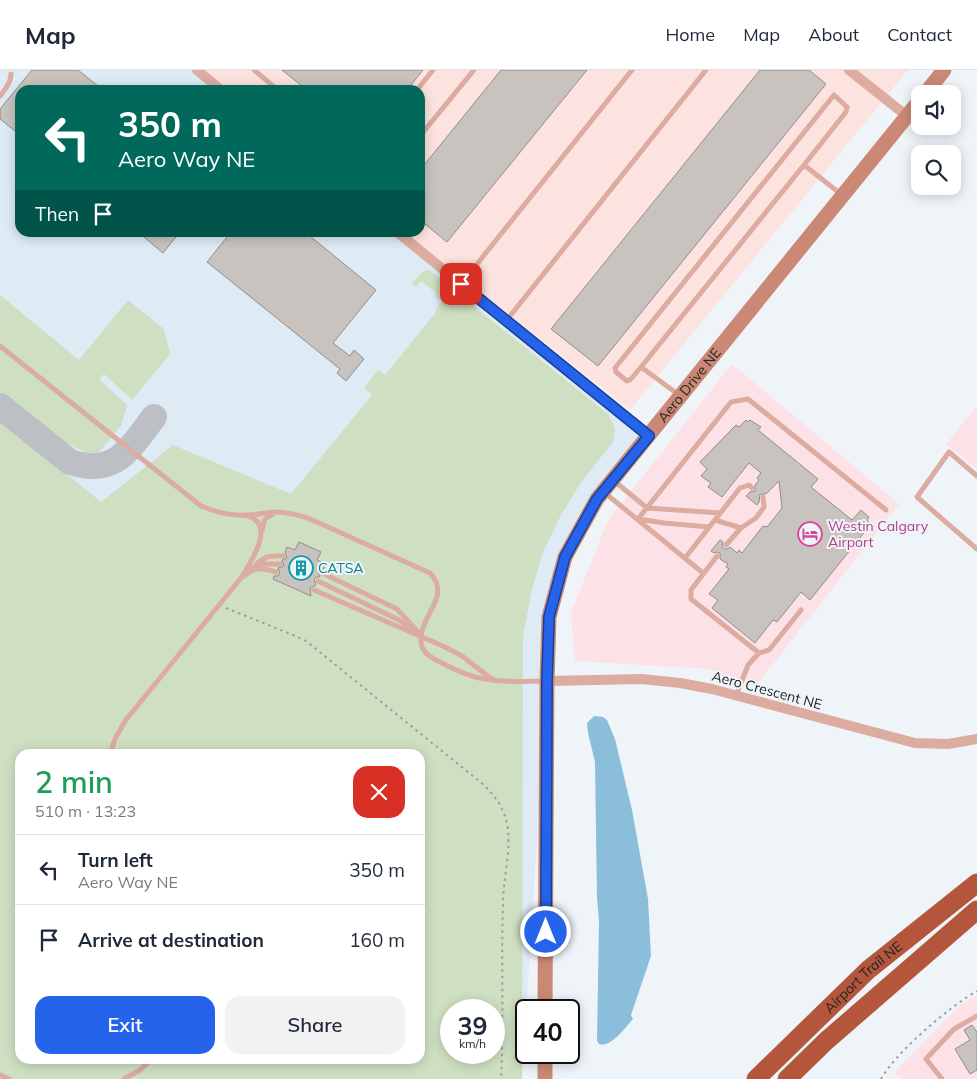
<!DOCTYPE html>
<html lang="en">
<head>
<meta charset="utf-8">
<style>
	:root { --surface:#fff; --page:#f2f2f3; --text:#1f2937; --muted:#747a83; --line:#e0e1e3; --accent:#2563eb }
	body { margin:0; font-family:Mulish,sans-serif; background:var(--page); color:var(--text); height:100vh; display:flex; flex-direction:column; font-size:19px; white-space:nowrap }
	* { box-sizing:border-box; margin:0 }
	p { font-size:16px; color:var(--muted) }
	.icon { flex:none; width:28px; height:28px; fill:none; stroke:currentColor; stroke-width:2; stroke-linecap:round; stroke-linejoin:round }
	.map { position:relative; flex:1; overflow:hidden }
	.sheet { position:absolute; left:15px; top:679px; width:410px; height:315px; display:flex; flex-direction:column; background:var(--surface); border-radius:15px; box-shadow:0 2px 12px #0003 }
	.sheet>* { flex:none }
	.top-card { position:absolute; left:15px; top:15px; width:410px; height:152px; border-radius:15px; box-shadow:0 2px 12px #0003; background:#00695c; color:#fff; overflow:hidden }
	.tools { position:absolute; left:911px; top:15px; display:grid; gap:10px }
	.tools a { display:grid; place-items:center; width:50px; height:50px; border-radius:10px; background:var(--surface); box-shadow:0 2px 12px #0003; font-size:25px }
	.speed { position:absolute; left:440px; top:929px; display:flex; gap:10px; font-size:25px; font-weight:700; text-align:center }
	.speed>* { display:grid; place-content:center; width:65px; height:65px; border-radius:50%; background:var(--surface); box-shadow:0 2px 12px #0003; line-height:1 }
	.speed small { font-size:12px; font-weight:400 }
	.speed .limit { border:2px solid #111; border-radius:8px; background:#fff; color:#111 }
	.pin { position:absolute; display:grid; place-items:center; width:42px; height:42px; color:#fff; margin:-21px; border-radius:10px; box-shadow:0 2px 8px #0006 }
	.me { position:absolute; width:55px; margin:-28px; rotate:0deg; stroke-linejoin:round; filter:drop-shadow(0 0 4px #0008) }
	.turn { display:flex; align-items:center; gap:18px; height:105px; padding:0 20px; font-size:22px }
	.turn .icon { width:65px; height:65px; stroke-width:2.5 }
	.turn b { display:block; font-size:35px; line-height:42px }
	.then { display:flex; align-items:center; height:48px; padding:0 20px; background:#0003; gap:10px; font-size:19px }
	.round { display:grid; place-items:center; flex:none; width:52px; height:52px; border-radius:15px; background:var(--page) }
	.head { display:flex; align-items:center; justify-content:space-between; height:85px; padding:0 20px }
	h1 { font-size:30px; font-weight:600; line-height:38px; color:#1e9e55 }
	.action { display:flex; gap:10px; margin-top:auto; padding:10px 20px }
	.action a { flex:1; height:58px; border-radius:15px; background:var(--accent); color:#fff; font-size:20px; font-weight:600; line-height:58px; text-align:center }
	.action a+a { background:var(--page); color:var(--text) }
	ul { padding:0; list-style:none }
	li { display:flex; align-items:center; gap:15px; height:70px; padding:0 20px; border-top:1px solid var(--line) }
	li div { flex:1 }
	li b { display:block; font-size:19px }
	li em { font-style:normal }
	header { display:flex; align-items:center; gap:30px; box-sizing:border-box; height:70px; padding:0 25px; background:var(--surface); border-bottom:1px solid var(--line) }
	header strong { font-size:24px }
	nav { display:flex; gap:28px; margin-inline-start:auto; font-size:18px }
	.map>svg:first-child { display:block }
</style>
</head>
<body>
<header>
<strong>Map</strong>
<nav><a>Home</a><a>Map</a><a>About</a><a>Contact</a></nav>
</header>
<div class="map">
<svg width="977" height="1009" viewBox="0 0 977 1009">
	<rect width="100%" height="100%" fill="#eff4f9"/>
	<path fill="#fce2e7" d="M732 294 899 434 756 616 709 599 575 591 571 543 608 450Z
		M977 336V399L946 374Z
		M977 925V1009H902L894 1003 960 935Z"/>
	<path fill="#fde3df" d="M0 0H908L630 340 442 191 429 200 127 163 420 162V20H20Z"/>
	<path fill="#deeaf4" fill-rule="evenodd" d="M0 0H196L221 20H20V162L398 163 649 366 565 487 547 611 522 1009H0ZM20 684H420V989H20ZM451 940H494V982H451Z"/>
	<path fill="#cfe0c2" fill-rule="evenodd" d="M429 200 608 344 615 358 613 372 582 411 561 445 543 482 531 523 523 567 522 1009H0V350L101 432 173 375 291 424 372 325 364 318 378 300 385 305 436 242 435 240 442 231 435 226 436 223 421 211 416 217 412 214 423 201ZM20 684H420V989H20ZM451 940H494V982H451Z
		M0 225 79 290 128 230 164 259 170 284 132 330 104 304 99 309 127 335 121 356 99 382 87 383 59 369 0 322Z"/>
	<path fill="#8abedb" d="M594 646 603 647 607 650 615 669 632 740 648 829 651 886 631 945 633 949C625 957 612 978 599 974L597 971 599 851 597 828 595 692 588 663 587 653Z"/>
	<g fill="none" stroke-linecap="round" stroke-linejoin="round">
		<path stroke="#bcc0c4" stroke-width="26" d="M0 336 70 392C116 407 129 379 154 347"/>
	</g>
	<path fill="#c9c3bf" stroke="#938e8a" d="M32 0H78L103 20H20V65L0 49V39Z
		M282 0H423L407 20H307Z
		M501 0H587L447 172 420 150V100Z
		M760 0H809L826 14 598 296 551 259Z
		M138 162H180L163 183Z
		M231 162H305L376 220 333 273 350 286 354 280 364 289 346 311 337 303 340 299 207 192Z
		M746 350 748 352 750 350 761 357 758 360 818 409 811 417 852 450 861 440 869 447 867 450 871 454 810 530 801 522 777 552 773 550 755 573 712 538 718 530 709 524 729 499 726 497 728 494 720 489V483L717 482 714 483 711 481 720 470 723 472 722 476 724 479H727L730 477 737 483 739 480 742 483 763 456 767 457 782 438 779 411 766 424H760L759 432 757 435 746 426 750 422 755 421V415L759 410 757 408 761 403 749 393 722 427 708 417 711 413 701 406 707 399 700 392 736 355 739 357Z
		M299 472 321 482 317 490 326 494 323 499H320L318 502 320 507H316L314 510 316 515 310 518 311 526 273 509 274 506H278L280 504 278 498 284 496 282 490 287 488 285 482 287 477 295 480Z
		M972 955 977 962V1000L970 1004 955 979 970 970 964 960Z"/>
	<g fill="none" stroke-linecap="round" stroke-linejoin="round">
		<path stroke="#9a9ea1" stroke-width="2" stroke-dasharray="2.5 4" stroke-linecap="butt" d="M226 538 293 565 306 571 484 715C495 726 504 738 507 754 512 776 503 810 503 833 501 892 504 951 501 1009
			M881 1009C897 981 949 937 977 921"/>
		<path stroke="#dbac9f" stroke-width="5" d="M254 0 278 20
			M417 20 433 0
			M0 26C5 19 11 13 11 4
			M420 66 474 0
			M461 214 632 0
			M506 251 706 0
			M0 276 201 436C215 442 231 446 246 445 257 445 267 442 277 442 288 442 298 445 308 448L430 503C451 526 423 543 421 566 419 582 430 587 442 593 455 600 470 607 485 609 505 613 526 611 546 611
			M641 297 804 95
			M679 325 641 297 631 309 627 311 616 302 615 298 834 25 847 37 846 42 804 95 842 125
			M977 406 949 382 917 427 977 479
			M613 410 647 438 720 443
			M605 423 703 503
			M638 449 731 332 748 329 886 440
			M639 449 664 453 709 457
			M715 450 741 458
			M262 460 265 449 273 444
			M726 475 741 458 756 448 764 437 763 427
			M717 486 691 520V529L759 583 769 580 801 540
			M685 488 740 418 749 415 752 418
			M258 497 264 494H280
			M252 499C263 487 267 485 283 486
			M322 503 397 539 419 563
			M243 505C251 491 276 455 248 446
			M318 511 399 550 412 559
			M314 520 445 577 462 586 489 607 493 609
			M736 626 748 595 759 583
			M110 684 115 669 125 651 241 508C255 497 259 497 276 502
			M0 1005 9 1009
			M124 1009 140 1000 152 989
			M942 1009 926 989 954 959 977 946"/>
		<path stroke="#dbac9f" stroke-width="10" d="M197 0 221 20
			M849 0 907 46
			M397 162 649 366
			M547 611 642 609 680 613 712 619 915 673 948 674 977 669"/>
		<g stroke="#cb8975" stroke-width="15">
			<path d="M925 24 944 0"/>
			<path id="s1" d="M545 940 547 611 549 547 565 487 597 429 920 30"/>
			<path d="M545 1009V982"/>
		</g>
		<g stroke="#b3563b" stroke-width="19">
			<path id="s2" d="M756 1009 868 900 977 813"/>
			<path d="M787 1009 826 971 977 840"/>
		</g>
	</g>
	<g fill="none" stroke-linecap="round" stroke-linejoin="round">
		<g stroke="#184099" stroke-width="12">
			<path id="route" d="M461 214 649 366 597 429 565 487 549 547 547 611 546 862"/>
		</g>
		<use href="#route" stroke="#2563eb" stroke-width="9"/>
	</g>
	<defs>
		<g id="hotel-ring" transform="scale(1.25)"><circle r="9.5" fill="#eff4f9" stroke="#d1479c" stroke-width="1.5"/><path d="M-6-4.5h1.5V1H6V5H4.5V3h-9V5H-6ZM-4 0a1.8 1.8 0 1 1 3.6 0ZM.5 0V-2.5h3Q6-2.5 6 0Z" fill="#d1479c"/></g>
		<g id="building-ring" transform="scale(1.25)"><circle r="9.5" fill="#eff4f9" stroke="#0f9aa8" stroke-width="1.5"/><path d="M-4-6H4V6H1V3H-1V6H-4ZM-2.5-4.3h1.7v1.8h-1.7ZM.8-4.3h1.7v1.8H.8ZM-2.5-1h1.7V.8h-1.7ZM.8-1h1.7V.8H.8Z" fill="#0f9aa8"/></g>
	</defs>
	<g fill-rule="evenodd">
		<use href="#hotel-ring" x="810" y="464"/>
		<use href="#building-ring" x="301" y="498"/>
	</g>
	<g text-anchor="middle" stroke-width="4" stroke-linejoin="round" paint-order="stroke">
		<g font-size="14" fill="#222425" stroke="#eff4f9">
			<text dy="5" stroke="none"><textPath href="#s1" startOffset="668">Aero Drive NE</textPath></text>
			<text transform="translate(767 620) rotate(15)" y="5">Aero Crescent NE</text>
			<text dy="5" stroke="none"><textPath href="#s2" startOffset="148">Airport Trail NE</textPath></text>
		</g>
		<g font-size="14" fill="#b23c85" stroke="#eff4f9" text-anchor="start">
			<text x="828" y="461">Westin Calgary<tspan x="828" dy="16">Airport</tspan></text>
		</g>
		<g font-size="14" fill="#0d838f" stroke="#eff4f9" text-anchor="start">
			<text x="318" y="503">CATSA</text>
		</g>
	</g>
</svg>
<div class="tools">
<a><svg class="icon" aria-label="sound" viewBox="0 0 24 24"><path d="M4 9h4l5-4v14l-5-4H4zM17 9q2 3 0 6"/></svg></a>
<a><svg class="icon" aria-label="search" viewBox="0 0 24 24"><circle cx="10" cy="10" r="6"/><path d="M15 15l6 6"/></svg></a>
</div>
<div class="speed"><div>39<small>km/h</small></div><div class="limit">40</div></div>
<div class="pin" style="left:461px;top:214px;background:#d93025"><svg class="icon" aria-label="arrive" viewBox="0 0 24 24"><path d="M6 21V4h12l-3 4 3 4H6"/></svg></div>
<svg class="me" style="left:546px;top:862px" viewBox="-20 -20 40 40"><circle r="17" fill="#2563eb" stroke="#fff" stroke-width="3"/><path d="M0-11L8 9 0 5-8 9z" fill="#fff"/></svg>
<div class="top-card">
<div class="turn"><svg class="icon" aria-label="left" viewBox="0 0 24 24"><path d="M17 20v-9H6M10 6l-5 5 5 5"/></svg><div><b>350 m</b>Aero Way NE</div></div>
<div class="then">Then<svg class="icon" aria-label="arrive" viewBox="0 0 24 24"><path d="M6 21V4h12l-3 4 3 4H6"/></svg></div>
</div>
<section class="sheet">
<div class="head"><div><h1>2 min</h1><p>510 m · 13:23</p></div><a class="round" style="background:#d93025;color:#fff"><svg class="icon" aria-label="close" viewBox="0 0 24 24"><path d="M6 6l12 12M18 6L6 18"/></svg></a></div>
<ul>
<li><svg class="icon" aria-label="left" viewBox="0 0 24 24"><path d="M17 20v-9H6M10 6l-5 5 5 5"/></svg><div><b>Turn left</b><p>Aero Way NE</p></div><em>350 m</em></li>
<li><svg class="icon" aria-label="arrive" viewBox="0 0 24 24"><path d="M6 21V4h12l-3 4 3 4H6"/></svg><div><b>Arrive at destination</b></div><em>160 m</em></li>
</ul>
<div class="action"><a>Exit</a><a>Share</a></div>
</section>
</div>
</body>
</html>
